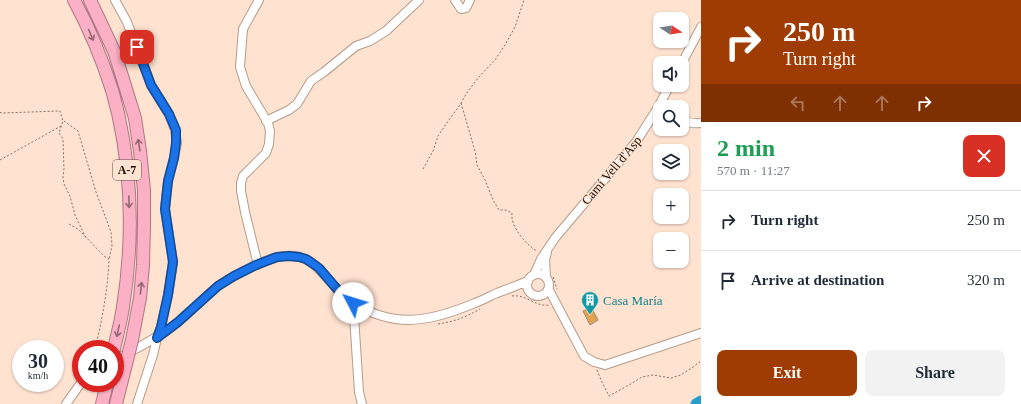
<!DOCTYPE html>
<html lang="en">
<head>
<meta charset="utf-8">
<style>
	:root { --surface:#fff; --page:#f2f2f3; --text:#1f2937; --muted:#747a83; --line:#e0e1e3; --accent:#9f3c04 }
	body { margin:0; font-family:Georgia,serif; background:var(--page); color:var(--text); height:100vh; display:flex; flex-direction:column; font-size:15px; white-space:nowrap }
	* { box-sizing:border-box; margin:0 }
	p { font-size:13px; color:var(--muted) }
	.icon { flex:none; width:22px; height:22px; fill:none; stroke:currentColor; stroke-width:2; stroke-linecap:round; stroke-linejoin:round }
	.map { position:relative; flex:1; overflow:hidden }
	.details { display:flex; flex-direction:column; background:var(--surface); width:320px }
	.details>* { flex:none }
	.top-card { background:#9f3c04; color:#fff; overflow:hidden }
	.needle { width:26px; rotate:102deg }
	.controls { position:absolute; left:653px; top:12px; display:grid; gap:8px }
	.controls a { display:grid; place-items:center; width:36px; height:36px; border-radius:8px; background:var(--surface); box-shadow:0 1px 3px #0004; font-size:20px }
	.speed { position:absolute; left:12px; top:340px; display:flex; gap:8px; font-size:20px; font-weight:700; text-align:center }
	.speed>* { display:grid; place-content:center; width:52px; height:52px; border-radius:50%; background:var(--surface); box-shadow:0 1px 3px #0004; line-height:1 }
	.speed small { font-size:10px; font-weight:400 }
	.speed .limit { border:6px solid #d22; background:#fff; color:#111 }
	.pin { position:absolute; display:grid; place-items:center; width:34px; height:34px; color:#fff; margin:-17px; border-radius:8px; box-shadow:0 2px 6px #0006 }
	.me { position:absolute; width:44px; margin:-22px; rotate:310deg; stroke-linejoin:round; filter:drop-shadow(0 0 3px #0008) }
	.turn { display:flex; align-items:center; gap:14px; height:84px; padding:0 16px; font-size:18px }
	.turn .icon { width:52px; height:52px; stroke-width:2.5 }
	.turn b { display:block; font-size:28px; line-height:34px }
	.lanes { display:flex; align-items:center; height:38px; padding:0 16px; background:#0003; justify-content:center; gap:20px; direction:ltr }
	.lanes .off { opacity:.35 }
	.round { display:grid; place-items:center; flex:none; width:42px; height:42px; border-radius:8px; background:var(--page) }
	.head { display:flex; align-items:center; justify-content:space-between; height:68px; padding:0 16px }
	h1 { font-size:24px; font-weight:700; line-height:30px; color:#1e9e55 }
	.button { display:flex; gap:8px; margin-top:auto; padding:8px 16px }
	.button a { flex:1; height:46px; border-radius:8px; background:var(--accent); color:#fff; font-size:16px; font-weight:700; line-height:46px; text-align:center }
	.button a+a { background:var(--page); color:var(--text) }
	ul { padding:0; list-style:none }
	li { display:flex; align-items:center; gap:12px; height:60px; padding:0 16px; border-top:1px solid var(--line) }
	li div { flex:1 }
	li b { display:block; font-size:15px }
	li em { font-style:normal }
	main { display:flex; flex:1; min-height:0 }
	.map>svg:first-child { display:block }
</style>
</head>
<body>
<main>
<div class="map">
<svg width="701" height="404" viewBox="0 0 701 404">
	<rect width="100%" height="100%" fill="#ffe2d0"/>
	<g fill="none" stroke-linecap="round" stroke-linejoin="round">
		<path stroke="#269fcc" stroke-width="11" d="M696 404 701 401"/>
	</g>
	<path fill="#e0a354" stroke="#9d8972" d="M591 307 598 320 590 325 583 311Z"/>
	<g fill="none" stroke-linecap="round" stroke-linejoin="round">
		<g stroke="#b59b89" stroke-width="10">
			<path id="minor" d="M115 0 127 22 151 85 169 114 175 130 177 143 174 158 168 181 165 209 173 262 168 295 161 327 157 338 153 355 137 404
				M455 0 461 9 466 8 470 0
				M682 63 701 27
				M682 120C689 123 694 124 701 123
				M266 121 289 110 297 104 311 81 324 72 356 46 370 41 386 31 419 0
				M258 265 245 212 241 191V183L243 176 266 153 269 144 270 131 268 123 246 86 240 67 243 29 259 0
				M527 285a11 11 0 1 1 22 0a11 11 0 1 1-22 0Z
				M534 275 541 259 555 238 636 142 657 109 670 85
				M546 277 545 260 547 252
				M549 290 584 356 594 362 605 365 701 333
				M356 305 354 316 359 392 362 404
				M115 360C137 348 158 338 177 323 191 311 204 298 218 286 229 278 241 273 252 267 260 263 269 259 278 257 315 250 321 276 344 296 358 308 377 316 396 319 422 323 451 313 475 303 483 300 490 296 497 293 508 289 518 285 528 281
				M66 404 81 383"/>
		</g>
		<g stroke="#ac7783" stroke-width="14">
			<path id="highway" d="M74 0C89 28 102 59 112 90 114 97 116 106 118 113 132 176 133 244 123 307 121 321 117 335 114 349
				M90 0 114 51 122 76 135 118 140 151 144 190V225L143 265 140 298 132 340
				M102 404 107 383
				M116 404 126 364"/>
		</g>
		<path stroke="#816f64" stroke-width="1" stroke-dasharray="2 2" stroke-linecap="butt" d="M461 103 475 151 477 165 485 180 493 200 499 210H506L512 213C510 226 526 245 537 251
			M0 112 1 113 60 111 63 121 59 133 63 139 64 169 63 177 64 184 70 196 75 215 86 238
			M64 121 78 131 96 192 111 232 112 246 109 259
			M0 160 61 126
			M423 169 433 151 438 136 451 117 460 105 466 94 478 78 495 60 505 45 515 27 524 0
			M69 224 78 229 104 256 109 259C108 289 102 320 95 349
			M553 277 557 289
			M512 296C526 294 535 307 549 305
			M438 324C456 321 464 318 480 309
			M597 370 601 380 609 396 629 385 642 377 653 375 671 378 681 375 693 367 701 361"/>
		<use href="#minor" stroke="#fff" stroke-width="8"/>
		<use href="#highway" stroke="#fcb0c6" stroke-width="12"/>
		<g stroke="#ac7783" stroke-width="14" stroke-linecap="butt">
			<path id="highway-bridge" d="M126 364 132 340"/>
		</g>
		<use href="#highway-bridge" stroke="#fcb0c6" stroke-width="12"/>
	</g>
	<defs><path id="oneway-shaft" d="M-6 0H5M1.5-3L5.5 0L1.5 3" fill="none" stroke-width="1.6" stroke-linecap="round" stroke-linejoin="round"/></defs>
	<g stroke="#946770">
		<use href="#oneway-shaft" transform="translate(91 35) rotate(67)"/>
		<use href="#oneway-shaft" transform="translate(139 145) rotate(-99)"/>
		<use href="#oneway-shaft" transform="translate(129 202) rotate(89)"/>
		<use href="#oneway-shaft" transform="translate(141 288) rotate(-84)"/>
		<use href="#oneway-shaft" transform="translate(118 331) rotate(102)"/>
	</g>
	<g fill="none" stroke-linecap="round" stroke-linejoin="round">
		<g stroke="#114b97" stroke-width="10">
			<path id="route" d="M137 47 151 85 169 114 176 130V143L174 158 168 181 165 209 173 262 168 295 161 327 157 338 178 322 218 286 234 276 256 265 277 257 289 256 299 257 306 259 312 263 319 268 337 289 353 303"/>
		</g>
		<use href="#route" stroke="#1a73e8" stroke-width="7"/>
	</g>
	<defs>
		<g id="building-pin" transform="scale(0.9)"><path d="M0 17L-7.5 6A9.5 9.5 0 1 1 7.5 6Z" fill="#0f9aa8" stroke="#ffe2d0"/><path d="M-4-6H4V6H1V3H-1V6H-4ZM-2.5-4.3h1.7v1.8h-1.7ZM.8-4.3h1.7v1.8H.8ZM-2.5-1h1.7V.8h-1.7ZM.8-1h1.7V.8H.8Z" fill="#fff"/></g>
	</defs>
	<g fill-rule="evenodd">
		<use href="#building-pin" x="590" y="300"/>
	</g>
	<g text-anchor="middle" stroke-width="3" stroke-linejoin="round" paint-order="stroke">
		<rect fill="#ffe2d0" stroke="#5c4d43" stroke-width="1" x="113" y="160" width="28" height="20" rx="3"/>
		<g font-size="12" font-weight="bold" fill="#160d07">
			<text x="127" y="174">A-7</text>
		</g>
		<g font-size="13" fill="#160d07" stroke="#ffe2d0">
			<text transform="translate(611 170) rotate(-50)" y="5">Camí Vell d'Asp</text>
		</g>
		<g font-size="13" fill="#0d838f" stroke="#ffe2d0" text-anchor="start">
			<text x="603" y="305">Casa María</text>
		</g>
	</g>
</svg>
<div class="controls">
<a><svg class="needle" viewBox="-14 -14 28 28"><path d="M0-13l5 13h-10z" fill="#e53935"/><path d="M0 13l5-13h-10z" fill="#747a83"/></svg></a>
<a><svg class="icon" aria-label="sound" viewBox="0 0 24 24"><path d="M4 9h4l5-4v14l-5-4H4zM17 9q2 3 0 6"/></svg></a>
<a><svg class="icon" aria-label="search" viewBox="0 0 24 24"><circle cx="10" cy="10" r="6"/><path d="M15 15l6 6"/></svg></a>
<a><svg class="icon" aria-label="layers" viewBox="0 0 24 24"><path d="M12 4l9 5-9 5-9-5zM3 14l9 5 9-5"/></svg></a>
<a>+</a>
<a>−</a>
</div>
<div class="speed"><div>30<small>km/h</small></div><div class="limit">40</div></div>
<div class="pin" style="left:137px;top:47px;background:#d93025"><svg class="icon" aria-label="arrive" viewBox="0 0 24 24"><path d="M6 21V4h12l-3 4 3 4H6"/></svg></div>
<svg class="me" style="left:353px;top:303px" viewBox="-20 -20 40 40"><circle r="19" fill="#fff"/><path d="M0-13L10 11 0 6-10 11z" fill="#1a73e8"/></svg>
</div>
<section class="details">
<div class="top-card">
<div class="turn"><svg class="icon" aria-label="right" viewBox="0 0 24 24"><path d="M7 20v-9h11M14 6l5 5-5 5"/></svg><div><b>250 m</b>Turn right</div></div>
<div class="lanes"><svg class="icon off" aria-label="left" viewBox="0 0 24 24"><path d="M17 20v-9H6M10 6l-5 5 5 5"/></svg><svg class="icon off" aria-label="ahead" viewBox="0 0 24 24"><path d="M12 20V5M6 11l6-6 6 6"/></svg><svg class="icon off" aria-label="ahead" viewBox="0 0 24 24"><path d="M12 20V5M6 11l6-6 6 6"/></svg><svg class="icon" aria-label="right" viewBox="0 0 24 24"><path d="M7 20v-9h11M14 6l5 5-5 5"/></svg></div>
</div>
<div class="head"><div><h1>2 min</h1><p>570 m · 11:27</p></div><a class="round" style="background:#d93025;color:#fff"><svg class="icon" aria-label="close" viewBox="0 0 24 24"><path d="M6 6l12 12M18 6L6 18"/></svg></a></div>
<ul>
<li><svg class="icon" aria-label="right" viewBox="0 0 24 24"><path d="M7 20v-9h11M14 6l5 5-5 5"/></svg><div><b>Turn right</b></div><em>250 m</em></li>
<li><svg class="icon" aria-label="arrive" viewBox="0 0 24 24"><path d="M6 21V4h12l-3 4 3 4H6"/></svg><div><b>Arrive at destination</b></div><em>320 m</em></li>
</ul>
<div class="button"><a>Exit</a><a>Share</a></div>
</section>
</main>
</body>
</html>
